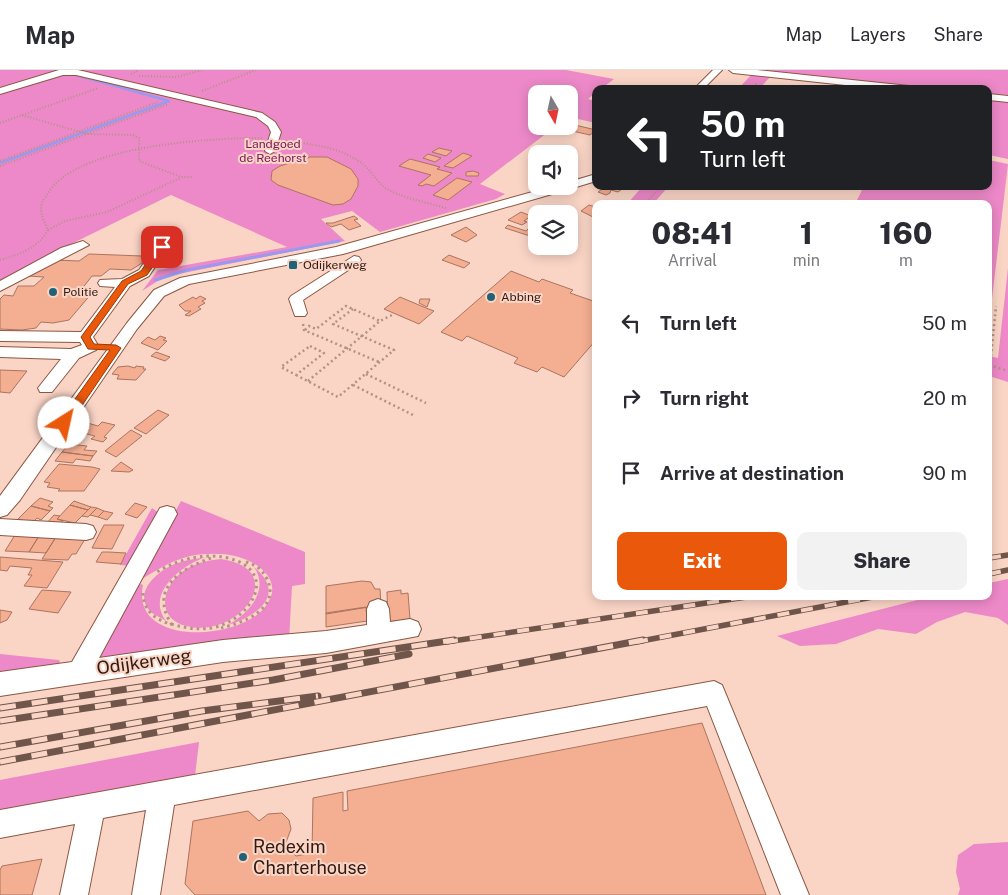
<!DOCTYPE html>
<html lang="en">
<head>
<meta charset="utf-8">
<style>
	:root { --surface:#fff; --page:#f2f2f3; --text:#2b2b33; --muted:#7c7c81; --line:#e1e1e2; --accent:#ea580c }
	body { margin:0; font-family:"Public Sans",sans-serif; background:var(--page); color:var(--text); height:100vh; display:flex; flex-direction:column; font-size:19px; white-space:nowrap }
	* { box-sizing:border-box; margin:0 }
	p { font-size:16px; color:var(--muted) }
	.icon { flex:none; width:28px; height:28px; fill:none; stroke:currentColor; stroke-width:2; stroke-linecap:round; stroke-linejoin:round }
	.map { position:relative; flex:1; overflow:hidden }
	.side { position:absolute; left:592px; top:130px; width:400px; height:400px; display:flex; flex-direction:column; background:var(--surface); border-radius:10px; box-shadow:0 2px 12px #0003 }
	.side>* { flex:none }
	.banner { position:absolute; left:592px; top:15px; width:400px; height:105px; border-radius:10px; box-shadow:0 2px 12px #0003; background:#202124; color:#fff; overflow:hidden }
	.needle { width:32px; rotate:171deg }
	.controls { position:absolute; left:528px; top:15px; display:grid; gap:10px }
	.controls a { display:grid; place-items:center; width:50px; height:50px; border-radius:10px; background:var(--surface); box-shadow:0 2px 12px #0003; font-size:25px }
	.pin { position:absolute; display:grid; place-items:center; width:42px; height:42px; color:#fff; margin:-21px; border-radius:10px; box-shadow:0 2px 8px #0006 }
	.me { position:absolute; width:55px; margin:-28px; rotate:35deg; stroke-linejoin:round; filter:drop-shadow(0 0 4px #0008) }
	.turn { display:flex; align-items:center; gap:18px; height:105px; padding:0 25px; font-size:22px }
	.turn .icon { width:65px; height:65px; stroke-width:2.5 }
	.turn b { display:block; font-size:35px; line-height:42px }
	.eta { display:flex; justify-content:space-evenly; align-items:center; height:85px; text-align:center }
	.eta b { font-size:30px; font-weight:800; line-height:35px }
	.cta { display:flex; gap:10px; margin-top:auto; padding:10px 25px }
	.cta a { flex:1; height:58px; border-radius:10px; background:var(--accent); color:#fff; font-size:20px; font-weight:800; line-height:58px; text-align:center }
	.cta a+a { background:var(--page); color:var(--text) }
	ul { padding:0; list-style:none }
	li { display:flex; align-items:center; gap:15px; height:75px; padding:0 25px }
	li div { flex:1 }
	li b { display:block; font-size:19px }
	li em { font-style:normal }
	header { display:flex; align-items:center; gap:30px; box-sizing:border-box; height:70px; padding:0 25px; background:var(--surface); border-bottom:1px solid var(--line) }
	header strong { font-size:24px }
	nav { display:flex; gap:28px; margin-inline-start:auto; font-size:18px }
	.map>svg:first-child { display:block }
</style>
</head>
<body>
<header>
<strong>Map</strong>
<nav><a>Map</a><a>Layers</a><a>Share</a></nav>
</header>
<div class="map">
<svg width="1008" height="825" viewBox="0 0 1008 825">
	<rect width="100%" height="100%" fill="#fad5c6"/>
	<path fill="#ed89c8" d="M0 0H566L614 9 601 19H596V22L588 29 596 31V53L569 47V24H536V56H556L480 114 505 124 496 129 380 162 352 141 321 149 345 171 173 205 156 212 142 221 158 200 287 177 171 125 59 180 0 213Z
		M745 0H1008V28L989 26V19H920Z
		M752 4 771 6 759 19H738Z
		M989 29 1008 31V89L989 85Z
		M989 90 1008 94 989 254V134H855L864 116H989Z
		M639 116H669L653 134H627L642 117Z
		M1008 198V312L989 306V286L998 288Z
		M181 431 305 482V514L292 516 289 570 95 593 137 516 141 514 143 515C130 576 238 572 265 537 273 527 275 517 268 506 251 483 216 481 190 486 170 491 153 502 136 513Z
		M152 438 159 443 133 496 120 495Z
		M206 487C182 495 145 523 166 551 162 548 156 546 152 543 131 524 157 501 175 494 185 490 195 489 206 487Z
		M221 489C290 499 241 566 191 557 153 551 161 513 188 498 199 492 210 490 221 489Z
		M254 497C287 524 258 546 228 555 248 544 270 521 254 497Z
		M1008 509V555L998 548 965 542 937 552 916 564 878 559 836 574 800 576 777 566 933 526H989V513Z
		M0 584 59 590 61 595 0 607Z
		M199 672 195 706 0 743V710Z
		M1008 772V825H958L960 819 956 802 958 785 974 774Z"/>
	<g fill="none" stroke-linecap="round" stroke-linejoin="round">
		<path stroke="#999aef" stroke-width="2.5" d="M0 93 169 31 69 3"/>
		<path stroke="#999aef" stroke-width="3" d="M155 210 187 200 339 171"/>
	</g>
	<path fill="#f4ae92" stroke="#ac745e" d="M569 54 575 55 596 60 590 65 559 58 569 56Z
		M439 78 452 81 446 86 432 82Z
		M463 83 472 86 453 98 444 96Z
		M428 84 441 88 435 92 423 88Z
		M310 87H327L351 99 358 109V116L351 129 343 134 333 135 278 115 271 110 272 101 280 96Z
		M410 89 440 97 437 99 452 103 434 116 426 114 422 116 418 115 431 105 399 96Z
		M473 101 479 103 478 106H466V102Z
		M457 108 472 112 448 130 433 125Z
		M614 116 622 119 618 122 611 120 610 123 606 125 598 122 605 117 603 116Z
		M589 135 596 137 595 148 581 141Z
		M521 142 531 146 524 151 527 152 522 155 508 150Z
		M354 146 358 149 354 150 361 156 349 160 341 154 331 157 326 153H333Z
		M508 155 526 161 530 157 536 160 530 166 505 158Z
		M466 157 477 165 466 172 451 165Z
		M89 184 142 186 144 188 142 193 131 200 110 199 101 206H92L81 220H89L92 223 69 250 53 253 41 252 36 258 22 260 0 259V229L4 225 13 226 18 216H34L44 207 28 206 53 190 79 191Z
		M449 185 470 193 464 198 442 190Z
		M511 201 539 212 542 209 573 220 570 223 596 232V270L564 307 542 297 537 302 514 293 518 288 467 266 462 271 441 262Z
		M200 226 206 229 202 231 205 233 198 237 201 239 189 246 185 245 191 241H185L179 235 193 227 196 229Z
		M400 227 426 238 434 241 419 254 384 239Z
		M420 229H430L427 237 419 233Z
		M160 266 166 268 163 270 167 271 158 280 141 273 148 267 155 270Z
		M156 282 170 287 165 291 151 286Z
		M128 296 135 298 136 296 144 297 143 299H146L136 310 117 309 119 305 112 304 118 297Z
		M0 300 27 301 10 323 0 322Z
		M158 340 169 345 146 364 134 358Z
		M84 352 98 356 102 352 115 355 104 367 107 368 103 372 91 369 95 366 75 361Z
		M131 360 142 366 116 387 105 381Z
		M69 374 87 376 84 380 97 381 93 386 62 382Z
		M62 382 93 386 90 391 76 389 73 393 55 391Z
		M121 392 133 400 129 402 111 401Z
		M59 394 92 397 100 399 84 421H58L60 419 47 417 50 413 44 412Z
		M40 428 53 432 48 436 53 438 50 441 31 436Z
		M74 431 91 437 88 440 70 435Z
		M135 433 147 437 137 448 125 444Z
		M70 435 88 440 75 453 57 449Z
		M31 436 50 441 41 450 37 448 32 453 18 449Z
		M91 437 97 438 88 447 82 446Z
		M97 438 104 441 98 447 90 445Z
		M104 441 113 443 107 450 98 447Z
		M54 445 60 446 57 449 63 451 58 456 46 454Z
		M104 455H124L112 479 92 478Z
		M15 465 39 466 29 482 5 481Z
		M39 466 56 467 46 483 29 482Z
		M56 467 85 469 76 484H72L68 490 42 489Z
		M102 482H109L126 483 121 494 96 492Z
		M0 487 63 492 47 518 24 516 32 505H28L32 498 10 496 7 501 0 500Z
		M362 511 371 512 375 519H380L381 535 326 544V516Z
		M42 520 71 522 58 543 29 539Z
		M401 520V524L408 523 410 549 388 552 387 522Z
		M366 537 367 551 326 557V543Z
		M0 540 12 542 7 550 0 553Z
		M702 653 766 825H195L185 814 193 751 248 741 259 751 268 744 282 743 289 750 291 759 285 775 296 786 312 783 313 728 343 722V741L348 740 347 721Z
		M42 789 32 825H0V800L2 796Z"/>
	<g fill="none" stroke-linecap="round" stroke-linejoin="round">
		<g stroke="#8c5742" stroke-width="2">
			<path id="minor" d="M59 0H78L262 43 275 52 281 62 275 81 270 84 265 81 271 62 268 56 256 47 76 5H63L0 24V18Z
				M713 0H722L703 19H694Z
				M729 0H757L909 16 913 19H882L733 3Z
				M989 24 1008 26V32L989 30Z
				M596 104V111L573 118 343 184 189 214 164 226 137 259 20 430 7 445 0 447V426L127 253 154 220 180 208 336 177 554 116H569V112Z
				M83 171 89 175 0 221V211L61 178Z
				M162 173 168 177 149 206 130 216 93 267 99 277 96 280 79 288 52 322H40L38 318 61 289 0 287V277L71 279 82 275 80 272 0 271V261L81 262 115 217 100 216 98 213 100 210 122 209 139 200 157 174Z
				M354 186 359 187 361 190 359 193 303 230 307 243 305 246H295L289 229 291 226Z
				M167 436 174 438 177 444 99 588 223 570 326 561 367 555V539L370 532 378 529 386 532 389 539 390 552 410 549 418 552 421 559 418 566 326 583 223 592 0 626V602L72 592 160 438Z
				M0 449 86 454 93 456 96 462 93 468 86 470 0 465Z
				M714 611 722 615 809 825H781L707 636 174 735 160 825H132L146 740 103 748 88 825H60L75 754 0 768V740Z"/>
		</g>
		<path stroke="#b19285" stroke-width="2" stroke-dasharray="1 2" stroke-linecap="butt" d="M131 4 139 0
			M139 6 177 7 202 0
			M752 19 757 13
			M202 21 256 0
			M22 45 87 64 133 65 139 68V91L181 107H192
			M0 53 98 18
			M286 71C311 74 339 77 360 92 371 99 376 112 387 119 405 129 426 132 446 138
			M0 91 158 32
			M0 96 168 34
			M645 134 661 116
			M48 160 65 151 107 142 180 108
			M0 190C19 185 38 178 48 160 45 153 41 146 41 138 41 133 44 129 47 125 74 75 210 68 262 68"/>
		<path stroke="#b19285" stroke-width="2.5" stroke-dasharray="2 3" stroke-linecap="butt" d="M303 254 304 260 379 292
			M305 260 309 256 316 259 346 236 380 251
			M310 276 324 283 296 305 281 297Z
			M989 295 1008 301
			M990 296 996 236
			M366 304 426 333
			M296 305 338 327 394 280 333 254 353 239
			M308 311 380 251 394 244
			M353 315 413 345"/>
		<path stroke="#b19285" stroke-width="3" stroke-dasharray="2.5 4" stroke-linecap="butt" d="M143 523C143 540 155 550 171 554 186 558 200 561 216 557 253 547 279 501 228 488 202 482 177 490 155 503
			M172 555C148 518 181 498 214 487
			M221 558C244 553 281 538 267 509 262 499 256 495 246 492"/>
		<use href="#minor" fill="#fff" fill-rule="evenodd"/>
		<g stroke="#70554a" stroke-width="5.5">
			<path id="rail-far1" d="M989 488 1008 485
				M989 504 1008 500
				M446 572 753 526
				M636 572 878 526"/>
		</g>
		<g stroke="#70554a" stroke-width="7">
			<path id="rail" d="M0 638 454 570
				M0 651 273 610 409 584
				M0 677 202 641 318 626
				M0 692 643 570"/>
		</g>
		<use href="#rail-far1" stroke="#fad5c6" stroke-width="4" stroke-dasharray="12" stroke-linecap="butt"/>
		<use href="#rail" stroke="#fad5c6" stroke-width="5" stroke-dasharray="16" stroke-linecap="butt"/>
	</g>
	<path fill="#ea580c" stroke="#983908" d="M159 175 166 177 147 205 128 214 90 267 94 274 116 275 121 278 68 356H60V350L110 280 88 279 81 267 122 211 141 201Z"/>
	<g fill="#216276" stroke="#fad5c6" stroke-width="2">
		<rect x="288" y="190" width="10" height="10" rx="2.5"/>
		<circle cx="53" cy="222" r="5"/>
		<circle cx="491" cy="227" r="5"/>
		<circle cx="243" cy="787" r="5"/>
	</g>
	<g text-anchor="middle" stroke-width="4" stroke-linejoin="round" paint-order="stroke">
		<g font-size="12" fill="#741558" stroke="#fad5c6">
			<text x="273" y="78">Landgoed<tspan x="273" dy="14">de Reehorst</tspan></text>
		</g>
		<g font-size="12" fill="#301a11" stroke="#fad5c6" text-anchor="start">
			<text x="303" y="199">Odijkerweg</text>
			<text x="63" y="226">Politie</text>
			<text x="501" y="231">Abbing</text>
		</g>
		<g font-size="18" fill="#301a11" stroke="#fad5c6">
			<text transform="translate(144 592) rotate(-8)" y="6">Odijkerweg</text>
		</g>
		<g font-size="18" fill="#301a11" stroke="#fad5c6" text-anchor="start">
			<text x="253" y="783">Redexim<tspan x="253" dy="21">Charterhouse</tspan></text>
		</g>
	</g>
</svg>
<div class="controls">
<a><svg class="needle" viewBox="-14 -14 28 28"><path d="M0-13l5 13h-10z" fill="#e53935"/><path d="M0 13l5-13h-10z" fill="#7c7c81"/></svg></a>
<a><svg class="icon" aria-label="sound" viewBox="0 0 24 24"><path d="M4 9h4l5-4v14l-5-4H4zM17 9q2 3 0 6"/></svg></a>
<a><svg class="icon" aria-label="layers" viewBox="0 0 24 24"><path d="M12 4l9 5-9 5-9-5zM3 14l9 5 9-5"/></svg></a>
</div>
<div class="pin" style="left:162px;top:177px;background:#d93025"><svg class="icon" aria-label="arrive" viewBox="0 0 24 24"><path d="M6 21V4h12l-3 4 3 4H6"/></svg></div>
<svg class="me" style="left:64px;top:353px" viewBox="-20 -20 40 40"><circle r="19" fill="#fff"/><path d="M0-13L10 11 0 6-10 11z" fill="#ea580c"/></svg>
<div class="banner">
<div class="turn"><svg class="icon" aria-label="left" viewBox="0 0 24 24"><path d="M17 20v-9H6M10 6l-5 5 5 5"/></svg><div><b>50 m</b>Turn left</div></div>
</div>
<section class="side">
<div class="eta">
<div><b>08:41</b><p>Arrival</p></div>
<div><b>1</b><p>min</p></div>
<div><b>160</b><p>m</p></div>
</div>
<ul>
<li><svg class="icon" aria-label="left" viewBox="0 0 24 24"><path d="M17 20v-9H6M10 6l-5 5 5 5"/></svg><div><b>Turn left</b></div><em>50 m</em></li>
<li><svg class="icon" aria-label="right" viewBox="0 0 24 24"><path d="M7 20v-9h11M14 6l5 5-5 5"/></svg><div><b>Turn right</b></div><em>20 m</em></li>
<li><svg class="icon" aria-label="arrive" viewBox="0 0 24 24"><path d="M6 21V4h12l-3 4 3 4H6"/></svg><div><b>Arrive at destination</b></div><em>90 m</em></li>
</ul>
<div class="cta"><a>Exit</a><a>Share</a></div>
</section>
</div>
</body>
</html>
